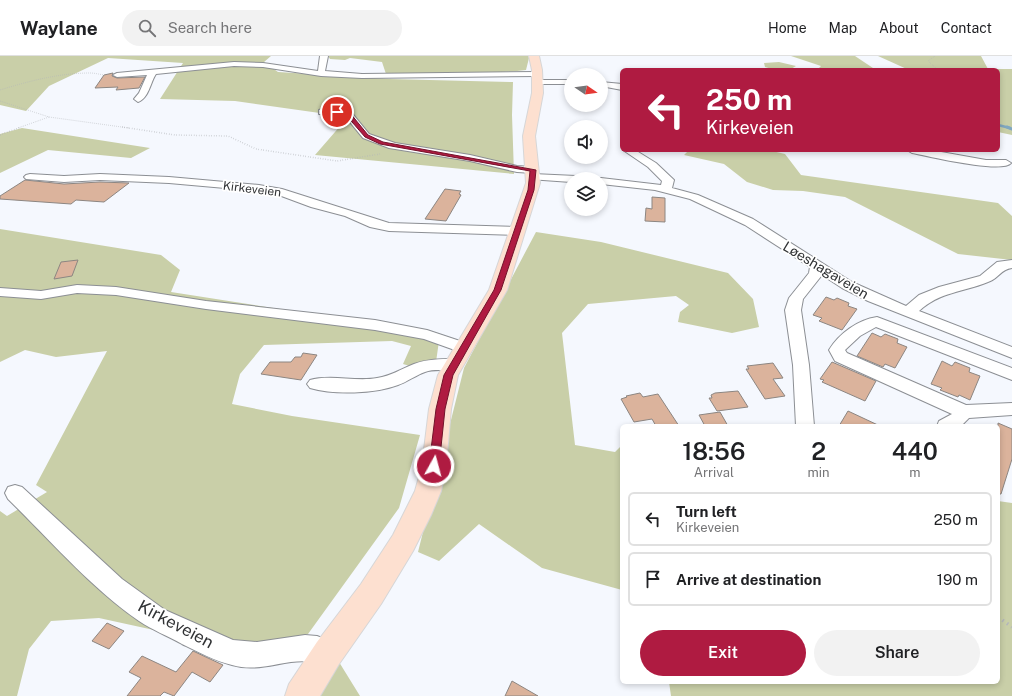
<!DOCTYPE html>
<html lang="en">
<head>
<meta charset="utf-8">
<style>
	:root { --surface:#fff; --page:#f2f2f2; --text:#202124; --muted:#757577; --line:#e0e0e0; --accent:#af1b41 }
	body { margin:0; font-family:"Public Sans",sans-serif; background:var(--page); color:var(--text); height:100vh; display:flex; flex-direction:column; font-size:15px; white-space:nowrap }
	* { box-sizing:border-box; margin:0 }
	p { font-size:13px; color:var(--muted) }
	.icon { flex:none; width:22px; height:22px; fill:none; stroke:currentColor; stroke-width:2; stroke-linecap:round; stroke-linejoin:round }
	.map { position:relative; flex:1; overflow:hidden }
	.details { position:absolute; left:620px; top:368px; width:380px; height:260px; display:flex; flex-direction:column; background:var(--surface); border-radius:6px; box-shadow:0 2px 6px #0003 }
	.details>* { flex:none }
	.banner { position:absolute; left:620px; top:12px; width:380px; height:84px; border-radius:6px; box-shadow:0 2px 6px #0003; background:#af1b41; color:#fff; overflow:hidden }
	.needle { width:26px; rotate:103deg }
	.buttons { position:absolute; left:564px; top:12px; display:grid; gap:8px }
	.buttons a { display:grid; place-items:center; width:44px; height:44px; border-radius:50%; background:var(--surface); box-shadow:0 2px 6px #0003; font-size:20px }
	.pin { position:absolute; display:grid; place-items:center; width:34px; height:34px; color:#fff; margin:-17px; border:2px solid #fff; border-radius:50%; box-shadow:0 1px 4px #0007 }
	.me { position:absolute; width:44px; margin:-22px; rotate:7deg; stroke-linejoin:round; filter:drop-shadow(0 0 3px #0008) }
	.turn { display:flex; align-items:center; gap:14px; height:84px; padding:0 20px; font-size:18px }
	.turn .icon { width:52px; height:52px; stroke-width:2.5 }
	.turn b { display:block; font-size:28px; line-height:34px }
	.eta { display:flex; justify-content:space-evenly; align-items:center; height:68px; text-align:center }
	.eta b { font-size:24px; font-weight:600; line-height:28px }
	.cta { display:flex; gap:8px; margin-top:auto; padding:8px 20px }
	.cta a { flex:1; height:46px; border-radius:24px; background:var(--accent); color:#fff; font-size:16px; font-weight:600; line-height:46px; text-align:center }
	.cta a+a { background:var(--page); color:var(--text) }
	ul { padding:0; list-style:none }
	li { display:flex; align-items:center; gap:12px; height:54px; margin:0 8px 6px; padding:0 12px; border:2px solid var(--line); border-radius:6px }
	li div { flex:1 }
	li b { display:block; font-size:15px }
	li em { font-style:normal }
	header { display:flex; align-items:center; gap:24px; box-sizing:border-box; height:56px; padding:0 20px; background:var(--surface); border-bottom:1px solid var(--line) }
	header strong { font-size:19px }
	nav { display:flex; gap:22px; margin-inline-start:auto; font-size:14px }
	.search { width:280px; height:36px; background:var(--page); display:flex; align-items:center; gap:10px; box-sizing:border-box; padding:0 14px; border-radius:22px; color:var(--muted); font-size:15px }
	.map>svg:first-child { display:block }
</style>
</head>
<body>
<header>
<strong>Waylane</strong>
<div class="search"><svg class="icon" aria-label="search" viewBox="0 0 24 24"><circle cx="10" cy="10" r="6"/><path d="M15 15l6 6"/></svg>Search here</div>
<nav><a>Home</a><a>Map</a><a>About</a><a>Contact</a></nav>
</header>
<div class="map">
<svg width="1012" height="640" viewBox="0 0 1012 640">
	<rect width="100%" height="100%" fill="#f5f8fe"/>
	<path fill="#c9cfa8" d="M0 0H271L264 6 278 16 389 23 513 26 512 59 514 118 315 99 348 61 235 45 160 43 183 7 108 2 49 30 26 55 0 49Z
		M328 0H528L529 2 526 14C479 19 433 18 386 18L382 6 350 2 345 4 330 3Z
		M791 0H855L876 14H817L821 10Z
		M878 0H981L988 13H1012V79L998 76V14H909Z
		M779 6 796 10C786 17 776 14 765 11L764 7Z
		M22 72 150 92 131 102 48 94 0 117V78Z
		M689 94H768L785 98 801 119 998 147 1012 160V204L958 198 845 141 803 135 773 134 747 126 724 108 684 99Z
		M0 173 161 199 180 214 171 236 440 278 436 306 413 311 403 308 411 290 392 285 264 289 240 318 232 348 292 360 420 379 399 452 308 578 264 588 163 576 99 562 51 565 29 593 17 640H0V455L7 460 47 436 36 429 107 295 56 301 25 294 0 306Z
		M536 176 601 186 728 217 753 243 759 271 732 277 678 266 680 256 689 249 676 240 588 248 562 277 575 389 615 396 622 389V534L542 512 479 468 439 505 418 496 464 312Z
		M998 445 1012 447V640H671L669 626H998Z
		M339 606 360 640H314Z"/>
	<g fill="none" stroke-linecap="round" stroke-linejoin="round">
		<path stroke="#80a7c0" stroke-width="2.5" d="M998 69 1010 72"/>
		<path stroke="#80a7c0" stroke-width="3" d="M1007 71 1012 73"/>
	</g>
	<path fill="#dbb39c" stroke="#8c8682" d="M113 17 112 20 117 22 145 21 139 32 116 34 118 31 95 32 104 19Z
		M25 124 64 128 100 126 129 127 104 146 76 144 71 148 0 143V140Z
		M445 133 461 135 459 138 461 139 446 165 425 163Z
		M652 141 665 142V166L645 165 646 152 652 153Z
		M78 204 72 220 54 223 61 206Z
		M826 241 834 244 837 242 849 247 848 250 857 253 842 274 819 265 822 262 813 259Z
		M872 277 881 281 885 278 898 283 897 287 907 291 895 312 885 308 883 311 857 300Z
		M303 297 317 299 301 324 261 318 270 306H291L295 301H301Z
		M942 305 952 310 955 306 970 312 969 316 980 320 970 344 959 339 958 341 940 334 942 332 931 328Z
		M832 306 876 325 865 345 822 326 824 324 820 323Z
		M773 307 783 322 773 323 785 340 765 343 746 313H749L747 310Z
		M738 335 748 351 717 355 709 342H712L711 339 715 337Z
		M640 337 643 341 658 338 679 370H656L652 363 634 366 621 343 627 341 626 340Z
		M848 355 880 370H839Z
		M720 356 728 370H705L699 359Z
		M998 367 1012 373V403L1001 438H998Z
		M107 567 124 575 109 593 92 585Z
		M193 595 223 609 210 626 192 616 174 640 164 636 160 640H127L141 622 129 616 142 600 176 616Z
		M512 625 538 640H505Z"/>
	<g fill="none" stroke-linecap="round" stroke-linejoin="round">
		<g stroke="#8c8f94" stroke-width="2">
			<path id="minor" d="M320 0H328L325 15 362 18 537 16 541 18 537 20 362 22 321 20 263 11 234 10 156 18C150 27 149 42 138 46L134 43 139 37 147 19 117 21 113 19 117 17 234 6 263 7 318 15Z
				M534 24H571V28H537L533 26Z
				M601 26 622 28V34L601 30Z
				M322 53H337L351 56 369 78 395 87 470 99 517 110 533 111 538 114 533 117 517 116 470 105 389 92 363 82 345 60 319 58V54Z
				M623 94H635L656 107 674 124 672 132 698 139 753 163 852 226 906 250 919 239 939 231 980 220 997 206 1012 204V212C1001 213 998 223 988 226 964 236 939 236 919 255L1012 291V302L868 245 842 232 822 219 803 243 801 254 809 309 814 370H796L793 309 785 254 789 242 809 217 810 211 745 169 690 143 655 134 601 128V123H597L601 122 661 129 662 125 648 111Z
				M907 94H930L986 104H1006L1011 107C1002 118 928 100 912 97Z
				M30 118 64 120 100 118 169 121 259 129 282 133 389 167 517 171 523 175 517 179 389 175 370 171 345 160 311 151 276 138 259 135 169 127 100 124 64 126 26 123 24 121 26 119Z
				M533 118 576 120 582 123H571V126L529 123 527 121Z
				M77 229 116 231 206 245 375 264 427 274 469 288 471 292 469 296 463 297 424 283 375 274 206 253 116 239 77 237 41 243 0 240V232L41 235Z
				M877 261 1012 312V324L876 271 860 280 845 294 847 297 966 349 1012 347V359L969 362 961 370H937L939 365 952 358 835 305 829 294C839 278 857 264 877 261Z
				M453 303 459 305 461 309 459 313C448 316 436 312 425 316 416 319 407 326 398 329 374 338 334 339 310 332L307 328 310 324C330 318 356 326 377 322 391 320 401 313 414 308 427 303 440 303 453 303Z
				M15 429 22 431 122 523 165 554 233 584 257 586 305 579 317 580 337 588 341 597 337 606 328 610C293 596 266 619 232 609 215 605 198 596 182 588 168 580 152 574 139 565 90 531 50 484 8 443L5 437 8 431Z"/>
		</g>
		<g stroke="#d6d6d7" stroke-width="2">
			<path id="major" d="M529 0H539L542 14 543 37 535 80 540 127 507 234 458 319 451 353 446 410 441 435 431 459 413 495 381 548 339 608 320 640H285L289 628 317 586 361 528 393 479 415 435 422 410 429 353 438 319 489 234 526 127 523 80 532 37V14Z"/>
		</g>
		<path stroke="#b3b6ba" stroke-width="1" stroke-dasharray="0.5 1.5" stroke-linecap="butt" d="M935 0 928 5 938 14
			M0 34C29 25 60 17 90 17 96 17 101 19 106 19
			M0 45 49 61 18 72
			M49 61 129 72"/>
		<path stroke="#b3b6ba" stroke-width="1.5" stroke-dasharray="0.5 2" stroke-linecap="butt" d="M122 71 175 79 228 80 256 93 337 105 380 98
			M0 79 21 71"/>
		<path stroke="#b3b6ba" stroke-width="3.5" stroke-dasharray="1.5 4" stroke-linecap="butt" d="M998 561 1012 571"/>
		<use href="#minor" fill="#fff" fill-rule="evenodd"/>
		<use href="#major" fill="#fde0d0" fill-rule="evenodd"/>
	</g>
	<path fill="#af1b41" stroke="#72122a" d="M337 54 350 57 368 79 383 86 536 114 534 134 501 234 453 319 445 353 439 410 434 414 429 410 436 353 444 319 494 234 528 134 530 115 380 88 365 81 346 59 336 57Z"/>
	<g text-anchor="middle" stroke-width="3.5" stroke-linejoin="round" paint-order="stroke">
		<g font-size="12" fill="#313335" stroke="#fff">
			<text transform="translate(252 133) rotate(7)" y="4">Kirkeveien</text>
		</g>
		<g font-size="14" fill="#313335" stroke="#fff">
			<text transform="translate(826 214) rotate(31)" y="5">Løeshagaveien</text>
		</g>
		<g font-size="17" fill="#313335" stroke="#fff">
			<text transform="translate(176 568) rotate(28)" y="6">Kirkeveien</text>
		</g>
	</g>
</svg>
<div class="buttons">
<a><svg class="needle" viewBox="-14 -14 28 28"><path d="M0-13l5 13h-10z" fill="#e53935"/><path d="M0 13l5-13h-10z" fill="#757577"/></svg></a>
<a><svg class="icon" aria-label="sound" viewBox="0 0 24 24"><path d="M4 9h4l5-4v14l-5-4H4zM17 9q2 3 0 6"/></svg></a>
<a><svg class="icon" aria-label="layers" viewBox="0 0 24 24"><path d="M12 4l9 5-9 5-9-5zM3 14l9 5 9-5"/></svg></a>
</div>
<div class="pin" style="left:337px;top:56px;background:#d93025"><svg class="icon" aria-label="arrive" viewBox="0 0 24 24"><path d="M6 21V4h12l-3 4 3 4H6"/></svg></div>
<svg class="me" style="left:434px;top:410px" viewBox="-20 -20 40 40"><circle r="17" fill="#af1b41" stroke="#fff" stroke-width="3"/><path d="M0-11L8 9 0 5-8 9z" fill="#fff"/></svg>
<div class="banner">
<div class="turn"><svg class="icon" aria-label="left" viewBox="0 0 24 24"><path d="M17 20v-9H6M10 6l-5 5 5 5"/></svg><div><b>250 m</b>Kirkeveien</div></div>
</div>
<section class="details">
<div class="eta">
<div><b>18:56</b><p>Arrival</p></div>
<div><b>2</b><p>min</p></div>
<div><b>440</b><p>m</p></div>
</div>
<ul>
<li><svg class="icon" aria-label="left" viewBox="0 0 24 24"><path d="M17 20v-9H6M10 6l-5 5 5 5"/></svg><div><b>Turn left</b><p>Kirkeveien</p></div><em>250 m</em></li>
<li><svg class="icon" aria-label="arrive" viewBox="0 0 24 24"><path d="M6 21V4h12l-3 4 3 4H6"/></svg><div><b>Arrive at destination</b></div><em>190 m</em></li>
</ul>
<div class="cta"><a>Exit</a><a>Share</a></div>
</section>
</div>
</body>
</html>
